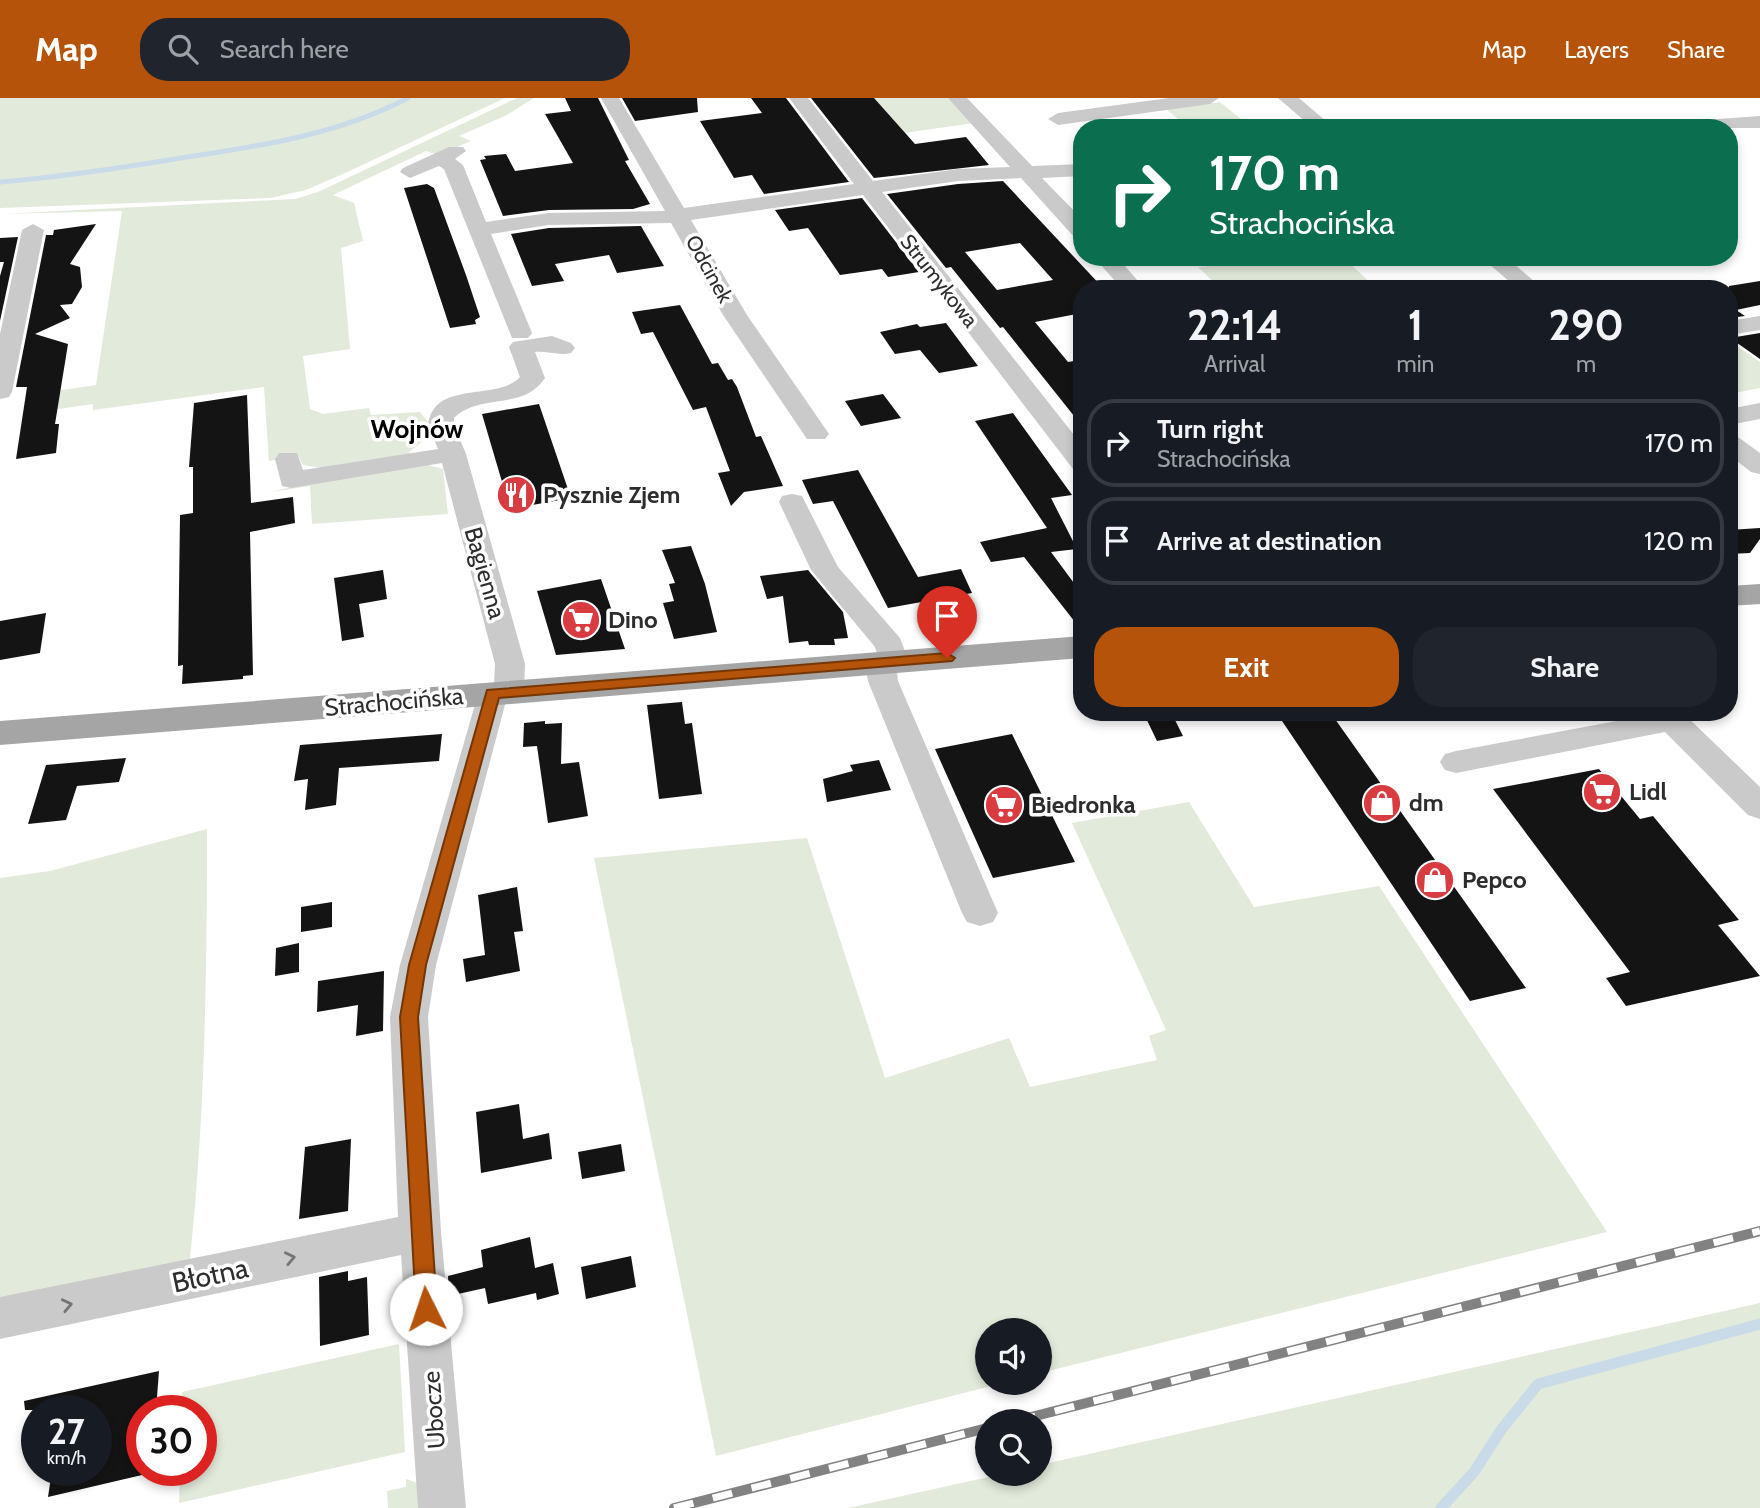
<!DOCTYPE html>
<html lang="en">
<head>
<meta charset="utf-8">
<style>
	:root { --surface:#171b24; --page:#20242c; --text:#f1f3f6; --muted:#9ea1a6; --line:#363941; --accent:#b45309 }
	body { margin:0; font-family:Cabin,sans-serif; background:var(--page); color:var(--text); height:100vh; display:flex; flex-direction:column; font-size:26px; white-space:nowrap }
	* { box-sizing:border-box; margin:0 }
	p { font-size:23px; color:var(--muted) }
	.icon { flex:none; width:38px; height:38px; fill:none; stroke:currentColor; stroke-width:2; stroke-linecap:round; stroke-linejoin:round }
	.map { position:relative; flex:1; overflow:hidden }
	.details { position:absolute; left:1073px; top:182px; width:665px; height:441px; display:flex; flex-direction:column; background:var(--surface); border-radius:28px; box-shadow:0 4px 10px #0003 }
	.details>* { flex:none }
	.guide { position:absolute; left:1073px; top:21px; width:665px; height:147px; border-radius:28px; box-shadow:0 4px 10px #0003; background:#0b6e4f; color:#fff; overflow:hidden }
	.controls { position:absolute; left:975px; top:1220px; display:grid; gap:14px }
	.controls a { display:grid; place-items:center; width:77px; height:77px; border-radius:50%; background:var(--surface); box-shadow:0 4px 10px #0003; font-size:35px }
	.speed { position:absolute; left:21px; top:1297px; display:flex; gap:14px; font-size:35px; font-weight:700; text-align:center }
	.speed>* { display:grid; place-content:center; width:91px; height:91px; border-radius:50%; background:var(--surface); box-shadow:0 4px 10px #0003; line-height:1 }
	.speed small { font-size:18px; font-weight:400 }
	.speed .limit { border:10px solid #d22; background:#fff; color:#111 }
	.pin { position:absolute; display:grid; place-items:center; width:60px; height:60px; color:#fff; margin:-72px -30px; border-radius:50% 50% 50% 0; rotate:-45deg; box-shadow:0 0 7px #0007 }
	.pin .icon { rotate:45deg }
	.me { position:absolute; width:77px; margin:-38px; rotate:356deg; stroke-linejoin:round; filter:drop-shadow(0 0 5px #0008) }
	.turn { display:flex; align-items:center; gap:24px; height:147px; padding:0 21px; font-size:32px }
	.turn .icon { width:91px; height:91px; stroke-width:2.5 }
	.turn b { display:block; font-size:49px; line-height:60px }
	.eta { display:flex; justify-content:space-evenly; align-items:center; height:119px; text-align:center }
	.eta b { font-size:42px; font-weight:800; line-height:49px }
	.cta { display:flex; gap:14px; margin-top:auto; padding:14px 21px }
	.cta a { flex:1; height:80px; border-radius:28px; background:var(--accent); color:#fff; font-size:28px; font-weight:800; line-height:80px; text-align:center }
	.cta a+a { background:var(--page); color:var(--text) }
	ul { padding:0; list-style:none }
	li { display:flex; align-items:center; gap:21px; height:88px; margin:0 14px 10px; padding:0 7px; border:4px solid var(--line); border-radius:28px }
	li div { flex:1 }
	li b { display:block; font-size:26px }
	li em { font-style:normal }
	header { display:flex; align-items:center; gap:42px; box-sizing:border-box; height:98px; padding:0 35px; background:var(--accent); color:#fff }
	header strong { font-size:33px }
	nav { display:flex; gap:38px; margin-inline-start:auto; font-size:24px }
	.search { width:490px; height:63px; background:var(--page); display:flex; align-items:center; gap:18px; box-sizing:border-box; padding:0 24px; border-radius:28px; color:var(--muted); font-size:26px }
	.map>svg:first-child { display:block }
</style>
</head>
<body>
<header>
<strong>Map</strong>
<div class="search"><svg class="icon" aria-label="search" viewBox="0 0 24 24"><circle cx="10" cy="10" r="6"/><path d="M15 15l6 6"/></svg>Search here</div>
<nav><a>Map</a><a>Layers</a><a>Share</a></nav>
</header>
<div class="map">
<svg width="1760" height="1410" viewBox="0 0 1760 1410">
	<rect width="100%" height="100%" fill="#fff"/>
	<path fill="#e2eadb" d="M0 0H505L343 76 306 92 270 100 0 110Z
		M517 0H534L507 17 459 38 471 43 438 57 426 53 333 97 354 105 363 143 341 150 350 251 303 258 310 311 323 316 369 310 371 317 420 314 431 328 422 330 424 342 409 354 411 357 328 371 303 367 298 358 269 363 264 289 93 312V306L24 316 28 297 96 287 122 113 0 116 295 101 318 94Z
		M874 0H951L974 25 904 35Z
		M1220 4 1252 30H1189L1166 11Z
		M1311 159H1343L1377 191H1221L1198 169Z
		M1729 242 1760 264V290L1729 296Z
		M424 366 443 371 448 416 312 426 310 388 271 394 319 382Z
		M1189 704 1254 809 1379 788 1607 1134 1040 1275V1232H987V1284L1003 1285 716 1358 594 760 807 740 885 980 1009 940 1030 989 1157 962 1149 938 1166 932 1072 725Z
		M207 731C207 878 205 1024 189 1170L0 1209V780L50 773Z
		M1760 1205V1410H848L1002 1376H1040V1367Z
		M399 1246 405 1354 179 1405 180 1372H201V1312H182V1294Z
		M406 1381 424 1387V1410H388L387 1393 406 1389Z"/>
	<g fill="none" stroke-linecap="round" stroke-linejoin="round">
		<path stroke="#c9dbe8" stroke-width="5" d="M0 84C61 79 121 70 181 60 260 48 337 37 408 0"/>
		<path stroke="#c9dbe8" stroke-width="11" d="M1441 1410 1474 1374 1501 1332 1538 1286 1760 1226"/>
	</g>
	<path fill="#141414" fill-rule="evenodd" d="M565 0H598L629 62 625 63 650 106 633 111 549 112 503 118 480 62 486 61 484 58 506 56 515 73 573 65 545 16 571 13Z
		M622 0H697L698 14 635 23Z
		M751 0H786L849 84 764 96 752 77 734 80 700 23 762 15Z
		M811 0H874L915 46 966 39 989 67 874 80Z
		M1003 83 1104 191H1082V215L1035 224 1068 264 1074 263 1082 272V328L1003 229 1000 230 951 169 946 170 887 96 958 86ZM1020 145 1053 182 997 192 965 154Z
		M427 86 434 90 466 177 480 219 475 222 476 226 450 230 404 90Z
		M862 100 919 174 888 179 882 171 840 177 808 130 789 133 775 112Z
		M96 126 70 166 80 169 82 189 72 206 60 207 70 220 35 236 68 246 55 326H59L56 355 16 361 27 289H16L46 137H53L54 132Z
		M641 128 664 168 617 175 609 157 555 166 564 183 532 188 511 136 549 130Z
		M18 139 0 223V178L4 164H0V140Z
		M1760 183V207L1736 212 1745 218 1729 220V188Z
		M680 207 712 266 718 265 728 282 732 281 737 289 756 339 761 338 783 388 744 394 731 408 718 375 730 373 706 309 693 312 653 234 641 236 632 214Z
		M946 225 978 268 939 275 920 252 895 256 880 234 917 226 920 229Z
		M1760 235V261L1730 240Z
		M883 296 901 320 861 328 845 303Z
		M247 297 251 405 293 399 295 425 250 434 253 577 243 578V581L182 586 183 567 178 568 180 417 193 415V369H189L194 305Z
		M539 306 571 400 510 411 482 316Z
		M1013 315 1072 397 1051 400 1077 451 1051 454 1082 496V533L1024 459 991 464 980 444 1047 430 975 323Z
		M858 372 918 479 961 471 972 495 888 510 833 403 813 406 802 382Z
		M1760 430V441L1750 455 1729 456V432Z
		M691 448 705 486 717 534 674 541 663 505 674 503 669 486 675 485 662 452Z
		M383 472 387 501 359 506 364 539 342 543 334 480Z
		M808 472 843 514 848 540 834 541 835 547H809L808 543 789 545 783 498 767 501 760 478Z
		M601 481 625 551 556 557 537 493Z
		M46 515 40 555 0 562V523Z
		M682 604 685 626 692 625 702 696 659 701 647 607Z
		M1143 614H1171L1183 638 1157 643Z
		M1276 614H1330L1526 890 1470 903Z
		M545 623V626L562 625 561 666 579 664 588 718 548 725 537 648 523 649 524 625Z
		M442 636 439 663 339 670 336 707 305 712 308 681 294 683 300 647Z
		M1012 636 1075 764 993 780 935 651Z
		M126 660 119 684 77 688 66 722 28 726 46 667Z
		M879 662 891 692 827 704 823 681 853 673 850 667Z
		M1599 671 1640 721 1653 718 1739 822 1718 827 1760 878 1626 908 1606 880 1630 874 1493 691Z
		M517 789 523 833 514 834 520 873 466 884 463 861 485 857 478 797Z
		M332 804V829L301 834V809Z
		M299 845V874L275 878 276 850Z
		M384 873 383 933 356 938 358 907 317 914 318 883Z
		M519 1006 523 1041 549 1035 552 1061 481 1075 476 1014Z
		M351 1041 348 1113 299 1121 305 1049Z
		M621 1046 625 1073 582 1081 578 1054Z
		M530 1139 535 1170 553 1165 559 1196 537 1202 536 1195 488 1206 485 1190 449 1198 448 1178 483 1169 481 1152Z
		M631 1158 636 1189 586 1201 581 1169Z
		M348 1173V1183L367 1179 369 1237 320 1248 319 1179Z
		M159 1273 156 1312H142V1377L48 1399 52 1372H96V1312H25L24 1303Z"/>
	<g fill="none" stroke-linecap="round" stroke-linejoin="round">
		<path fill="#cacaca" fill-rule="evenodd" d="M601 0H619L684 110 854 86 789 0H808L873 83 958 71 1010 69 948 0H967L1032 68 1082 66V78L1042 80 1082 121V140L1074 139 1021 80 958 83 882 94 1082 347V373L1073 371 863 97 691 122 747 217 829 336 825 341H807L723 217 671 125 549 127 491 136 532 235 528 240H512L444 71 439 68 410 80 400 74 403 70 449 49H463L466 53 455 61 463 67 486 124 549 115 665 113Z
			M1169 0H1219L1210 6 1058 27 1048 21 1058 15Z
			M1278 0H1299L1334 30H1313Z
			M1760 18V30H1667L1676 24Z
			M33 126 44 132 12 294 9 299 0 301V236L22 132Z
			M1094 159H1117L1145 191H1122Z
			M1481 159H1506L1543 191H1518Z
			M1760 218V232L1729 237V223Z
			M552 238 571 245 575 250 571 255C559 258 548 253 535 254L545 280C523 313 480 295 454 320V327L466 356 525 566 524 594 520 601 506 603 436 867 428 919 441 1134 466 1410H418L401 1157 0 1241V1199L398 1119 390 919 400 867 478 596 482 589 494 586 495 566 442 365 291 390 282 388 275 361 279 355H297L303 372 438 351 428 327C434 281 497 304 520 279L509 249 513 244Z
			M1760 305V321L1729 327V311Z
			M1729 336 1738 339 1760 355V376L1751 374 1729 357Z
			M792 396 802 398 805 404 838 469 900 540 909 564 905 571 897 573 898 583 998 815 993 824 980 828 967 824 962 815 868 583 865 565 869 558 877 556 875 549 811 472 779 404 782 398Z
			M1647 614H1682L1760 689V721L1748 717 1665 634 1456 675 1445 672 1440 664 1445 656 1456 653 1649 617Z"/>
		<path fill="#a5a5a5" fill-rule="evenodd" d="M1760 486V506L1729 508V488Z
			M1082 538V560L0 647V623Z"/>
		<g stroke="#828282" stroke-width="10">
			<path id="rail" d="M1016 1323 1760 1133
				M674 1410 987 1330"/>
		</g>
		<use href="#rail" stroke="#fff" stroke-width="7" stroke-dasharray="20" stroke-linecap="butt"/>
	</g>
	<defs><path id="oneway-chevron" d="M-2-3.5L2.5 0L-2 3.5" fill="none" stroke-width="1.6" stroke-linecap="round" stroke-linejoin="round" transform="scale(1.75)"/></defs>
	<g stroke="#747474">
		<use href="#oneway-chevron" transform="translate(290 1160) rotate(-12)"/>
		<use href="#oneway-chevron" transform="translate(67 1207) rotate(-12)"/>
	</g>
	<path fill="#b45309" stroke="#753606" stroke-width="2" d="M947 555 955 560 952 563 499 600 426 867 418 919 437 1211 434 1218 426 1220 419 1218 416 1211 400 919 409 867 487 592Z"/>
	<defs>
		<g id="restaurant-disc" transform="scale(2.0125)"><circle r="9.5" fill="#d83b40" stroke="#fff"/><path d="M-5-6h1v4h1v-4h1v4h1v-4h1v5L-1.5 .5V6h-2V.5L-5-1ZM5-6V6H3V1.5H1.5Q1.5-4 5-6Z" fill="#fff"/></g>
		<g id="supermarket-disc" transform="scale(2.0125)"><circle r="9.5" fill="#d83b40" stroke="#fff"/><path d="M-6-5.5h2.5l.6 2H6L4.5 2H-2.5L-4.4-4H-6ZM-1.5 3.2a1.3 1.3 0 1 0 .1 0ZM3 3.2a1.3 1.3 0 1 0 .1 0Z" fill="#fff"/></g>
		<g id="shop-disc" transform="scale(2.0125)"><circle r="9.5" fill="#d83b40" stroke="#fff"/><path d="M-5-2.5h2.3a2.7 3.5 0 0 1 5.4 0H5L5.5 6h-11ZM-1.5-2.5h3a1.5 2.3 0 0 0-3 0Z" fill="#fff"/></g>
	</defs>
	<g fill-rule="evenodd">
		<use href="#restaurant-disc" x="516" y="397"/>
		<use href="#supermarket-disc" x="581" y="522"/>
		<use href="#supermarket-disc" x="1602" y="694"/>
		<use href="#shop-disc" x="1382" y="705"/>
		<use href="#supermarket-disc" x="1004" y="707"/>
		<use href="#shop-disc" x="1435" y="782"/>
	</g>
	<g text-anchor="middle" stroke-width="7" stroke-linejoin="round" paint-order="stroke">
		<g font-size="21" fill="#2d2d2d" stroke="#fff">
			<text transform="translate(709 171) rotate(61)" y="7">Odcinek</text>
			<text transform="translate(939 183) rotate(52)" y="7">Strumykowa</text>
		</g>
		<g font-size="24" font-weight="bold" fill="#2d2d2d" stroke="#fff" text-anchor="start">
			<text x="543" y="405">Pysznie Zjem</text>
			<text x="608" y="530">Dino</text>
			<text x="1629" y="702">Lidl</text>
			<text x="1409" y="713">dm</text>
			<text x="1031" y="715">Biedronka</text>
			<text x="1462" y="790">Pepco</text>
		</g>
		<g font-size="24" fill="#2d2d2d" stroke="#fff">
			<text transform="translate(485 475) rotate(74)" y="8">Bagienna</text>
			<text transform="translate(394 604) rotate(-5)" y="8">Strachocińska</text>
			<text transform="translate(434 1312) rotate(-94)" y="8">Ubocze</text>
		</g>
		<g font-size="26" font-weight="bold" fill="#000" stroke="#fff">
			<text x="417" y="340">Wojnów</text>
		</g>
		<g font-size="28" fill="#2d2d2d" stroke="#fff">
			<text transform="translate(210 1177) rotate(-12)" y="10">Błotna</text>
		</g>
	</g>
</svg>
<div class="controls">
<a><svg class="icon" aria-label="sound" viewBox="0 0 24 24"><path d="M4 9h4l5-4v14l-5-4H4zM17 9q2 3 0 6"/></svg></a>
<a><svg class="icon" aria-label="search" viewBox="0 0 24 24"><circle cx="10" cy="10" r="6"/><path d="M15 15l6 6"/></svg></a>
</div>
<div class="speed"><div>27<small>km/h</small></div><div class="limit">30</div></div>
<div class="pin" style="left:947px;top:560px;background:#d93025"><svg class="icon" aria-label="arrive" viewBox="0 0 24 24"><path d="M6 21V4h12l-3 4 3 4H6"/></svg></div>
<svg class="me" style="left:426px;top:1211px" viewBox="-20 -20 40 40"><circle r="19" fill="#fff"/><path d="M0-13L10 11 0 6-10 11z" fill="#b45309"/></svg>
<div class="guide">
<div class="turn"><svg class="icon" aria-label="right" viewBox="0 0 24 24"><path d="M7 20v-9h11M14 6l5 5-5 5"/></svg><div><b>170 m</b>Strachocińska</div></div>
</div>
<section class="details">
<div class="eta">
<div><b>22:14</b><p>Arrival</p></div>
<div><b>1</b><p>min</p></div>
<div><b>290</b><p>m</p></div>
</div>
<ul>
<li><svg class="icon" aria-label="right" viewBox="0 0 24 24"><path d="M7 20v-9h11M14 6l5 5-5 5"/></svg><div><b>Turn right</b><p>Strachocińska</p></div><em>170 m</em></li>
<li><svg class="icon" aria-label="arrive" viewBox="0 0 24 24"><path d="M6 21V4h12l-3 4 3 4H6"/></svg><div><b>Arrive at destination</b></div><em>120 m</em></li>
</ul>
<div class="cta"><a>Exit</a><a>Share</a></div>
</section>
</div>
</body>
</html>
